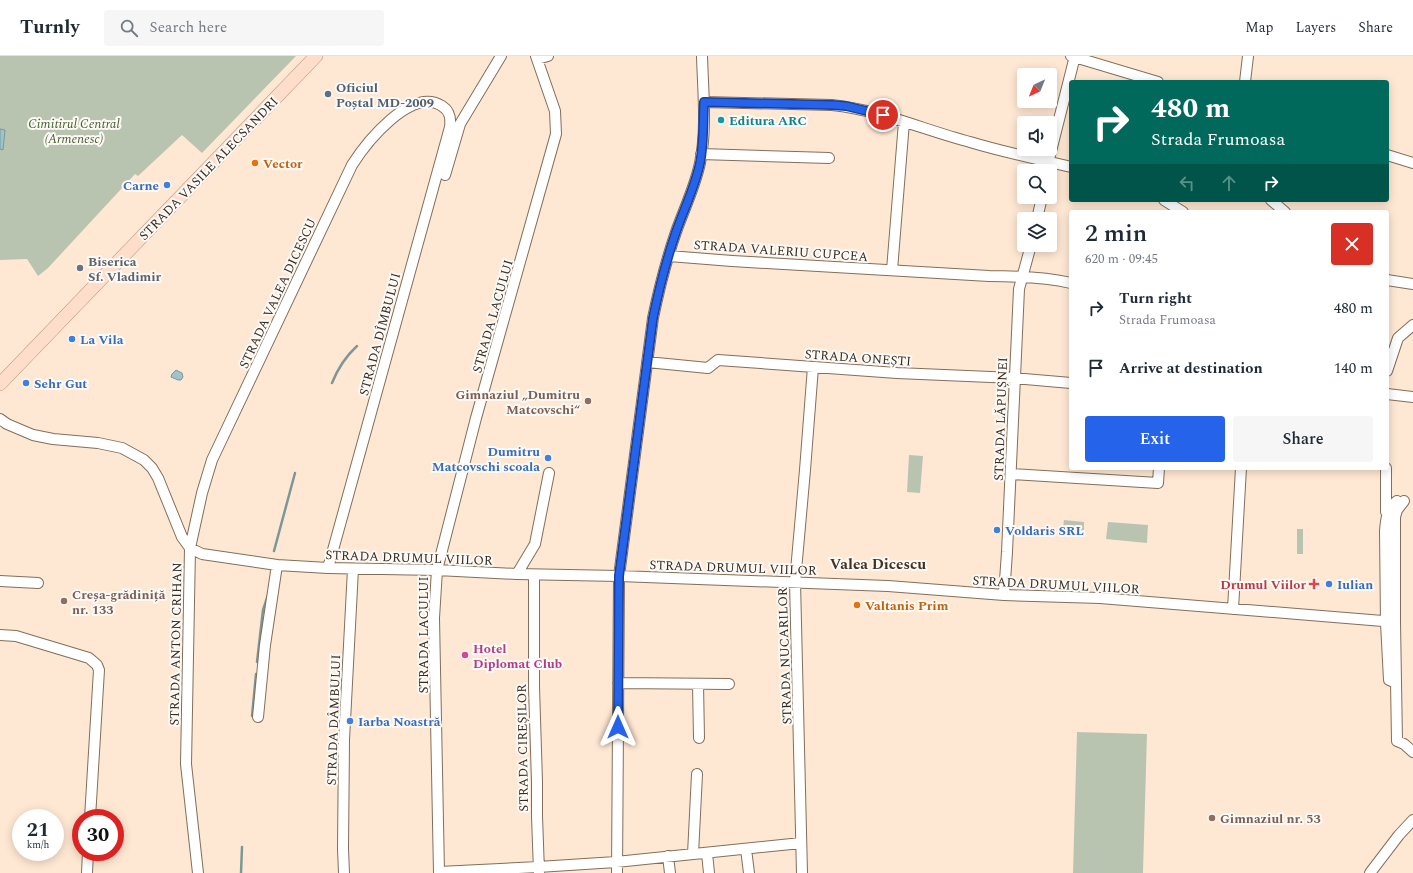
<!DOCTYPE html>
<html lang="en">
<head>
<meta charset="utf-8">
<style>
	:root { --surface:#fff; --page:#f6f6f7; --text:#1f2937; --muted:#747a83; --line:#e0e1e3; --accent:#2563eb }
	body { margin:0; font-family:Spectral,serif; background:var(--page); color:var(--text); height:100vh; display:flex; flex-direction:column; font-size:15px; white-space:nowrap }
	* { box-sizing:border-box; margin:0 }
	p { font-size:13px; color:var(--muted) }
	.icon { flex:none; width:22px; height:22px; fill:none; stroke:currentColor; stroke-width:2; stroke-linecap:round; stroke-linejoin:round }
	.map { position:relative; flex:1; overflow:hidden }
	.drawer { position:absolute; left:1069px; top:154px; width:320px; height:260px; display:flex; flex-direction:column; background:var(--surface); border-radius:4px; box-shadow:0 2px 10px #0003 }
	.drawer>* { flex:none }
	.guide { position:absolute; left:1069px; top:24px; width:320px; height:122px; border-radius:4px; box-shadow:0 2px 10px #0003; background:#00695c; color:#fff; overflow:hidden }
	.needle { width:26px; rotate:223deg }
	.fabs { position:absolute; left:1017px; top:12px; display:grid; gap:8px }
	.fabs a { display:grid; place-items:center; width:40px; height:40px; border-radius:4px; background:var(--surface); box-shadow:0 2px 10px #0003; font-size:20px }
	.speed { position:absolute; left:12px; top:753px; display:flex; gap:8px; font-size:20px; font-weight:700; text-align:center }
	.speed>* { display:grid; place-content:center; width:52px; height:52px; border-radius:50%; background:var(--surface); box-shadow:0 2px 10px #0003; line-height:1 }
	.speed small { font-size:10px; font-weight:400 }
	.speed .limit { border:6px solid #d22; background:#fff; color:#111 }
	.pin { position:absolute; display:grid; place-items:center; width:34px; height:34px; color:#fff; margin:-17px; border:2px solid #fff; border-radius:50%; box-shadow:0 1px 4px #0007 }
	.me { position:absolute; width:44px; margin:-22px; rotate:0deg; stroke-linejoin:round; filter:drop-shadow(0 0 3px #0008) }
	.turn { display:flex; align-items:center; gap:14px; height:84px; padding:0 16px; font-size:18px }
	.turn .icon { width:52px; height:52px; stroke-width:2.5 }
	.turn b { display:block; font-size:28px; line-height:34px }
	.lanes { display:flex; align-items:center; height:38px; padding:0 16px; background:#0003; justify-content:center; gap:20px; direction:ltr }
	.lanes .off { opacity:.35 }
	.round { display:grid; place-items:center; flex:none; width:42px; height:42px; border-radius:4px; background:var(--page) }
	.headline { display:flex; align-items:center; justify-content:space-between; height:68px; padding:0 16px }
	h1 { font-size:24px; font-weight:600; line-height:30px }
	.button { display:flex; gap:8px; margin-top:auto; padding:8px 16px }
	.button a { flex:1; height:46px; border-radius:4px; background:var(--accent); color:#fff; font-size:16px; font-weight:600; line-height:46px; text-align:center }
	.button a+a { background:var(--page); color:var(--text) }
	ul { padding:0; list-style:none }
	li { display:flex; align-items:center; gap:12px; height:60px; padding:0 16px }
	li div { flex:1 }
	li b { display:block; font-size:15px }
	li em { font-style:normal }
	header { display:flex; align-items:center; gap:24px; box-sizing:border-box; height:56px; padding:0 20px; background:var(--surface); border-bottom:1px solid var(--line) }
	header strong { font-size:19px }
	nav { display:flex; gap:22px; margin-inline-start:auto; font-size:14px }
	.search { width:280px; height:36px; background:var(--page); display:flex; align-items:center; gap:10px; box-sizing:border-box; padding:0 14px; border-radius:4px; color:var(--muted); font-size:15px }
	.map>svg:first-child { display:block }
</style>
</head>
<body>
<header>
<strong>Turnly</strong>
<div class="search"><svg class="icon" aria-label="search" viewBox="0 0 24 24"><circle cx="10" cy="10" r="6"/><path d="M15 15l6 6"/></svg>Search here</div>
<nav><a>Map</a><a>Layers</a><a>Share</a></nav>
</header>
<div class="map">
<svg width="1413" height="817" viewBox="0 0 1413 817">
	<rect width="100%" height="100%" fill="#ffe8d3"/>
	<path fill="#b9c4b0" d="M0 0H296L202 97 182 79 138 120 135 118 48 212 38 220 27 203 0 204Z
		M909 399 923 400 920 437 907 436Z
		M1064 464 1084 466V481L1062 479Z
		M1108 466 1148 469 1147 487 1106 483Z
		M1297 473H1303V498H1297Z
		M1077 676 1147 678 1143 817H1073Z"/>
	<path fill="#9cc4cb" stroke="#7d9799" d="M0 73 5 74 3 94 0 93Z
		M176 314 182 317 183 321 181 324H178L171 321 172 318Z"/>
	<g fill="none" stroke-linecap="round" stroke-linejoin="round">
		<path stroke="#7d9799" stroke-width="2.5" d="M332 327C338 312 345 301 357 290
			M274 495 295 417
			M257 606 263 554 268 539
			M252 660 256 618
			M241 817 242 791"/>
		<g stroke="#826e5b" stroke-width="12">
			<path id="minor" d="M1071 0 1158 26
				M537 3 548 0
				M1245 26 1248 0
				M704 46 832 49C880 54 924 74 970 86 1003 96 1037 103 1071 111
				M701 98 829 102
				M1387 99 1413 107
				M1046 115 1075 0
				M445 119 460 68 501 0
				M1164 144 1183 156
				M1271 144 1285 156
				M1037 163 1042 141
				M669 200 732 205 989 220C1017 220 1044 221 1071 227
				M892 214 904 66
				M1387 224 1413 228
				M647 306 708 312 718 304 897 317 1014 322 1071 327
				M1387 315 1398 282 1413 269
				M1387 338 1413 341
				M0 363 7 368 33 379 53 383 98 387 122 392 144 404 152 412 158 422 182 481 190 492 202 498 277 509 328 512 437 514 517 518 619 520 888 530 1004 539 1100 542 1395 566
				M1386 412V456
				M1011 418 1158 427 1159 412
				M1404 445 1397 454 1395 461V566L1397 685 1404 688 1413 696
				M517 518 535 488 549 417
				M534 519V631L537 726V760L539 816
				M0 525 38 527
				M1004 539 1007 496 1019 233 1031 189
				M1233 553 1241 412
				M0 579 16 580 89 602 97 609 99 614 90 762
				M618 627 729 628
				M1396 627 1389 624 1386 567 1385 475C1386 462 1387 453 1397 445
				M698 628 699 682
				M258 661 265 589 277 509
				M746 793 749 817
				M707 797 709 817
				M693 798 697 718
				M668 800 670 817
				M439 816 538 811 616 806 801 787
				M87 817 88 796
				M198 817 186 708 190 492 202 437 212 404 352 109C366 87 411 30 442 50 450 55 451 62 450 71L328 512
				M344 817 343 793 344 684 353 513
				M439 817 434 562 437 514 476 362 556 78 555 55 536 0
				M617 817 619 520 653 262C659 233 666 205 676 176 684 153 695 131 700 107 707 73 703 35 702 0
				M802 817 795 526 805 414 813 311
				M1370 817 1399 779 1413 764"/>
		</g>
		<g stroke="#b8927a" stroke-width="14">
			<path id="major" d="M0 328 316 0"/>
		</g>
		<use href="#minor" stroke="#fff" stroke-width="10"/>
		<use href="#major" stroke="#fedeca" stroke-width="13"/>
	</g>
	<g fill="none" stroke-linecap="round" stroke-linejoin="round">
		<g stroke="#184099" stroke-width="10">
			<path id="route" d="M618 671 619 520 653 262C659 233 666 205 676 176 684 153 695 131 700 107 704 87 703 66 704 46L832 49 846 50 883 59"/>
		</g>
		<use href="#route" stroke="#2563eb" stroke-width="7"/>
	</g>
	<circle fill="#5c6f8a" stroke="#fdf9f5" stroke-width="1.5" cx="328" cy="38" r="4"/>
	<circle fill="#0f9aa8" stroke="#fdf9f5" stroke-width="1.5" cx="721" cy="64" r="4"/>
	<g fill="#e8710a" stroke="#fdf9f5" stroke-width="1.5">
		<circle cx="255" cy="107" r="4"/>
		<circle cx="857" cy="549" r="4"/>
	</g>
	<g fill="#3f7fe0" stroke="#fdf9f5" stroke-width="1.5">
		<circle cx="167" cy="129" r="4"/>
		<circle cx="72" cy="283" r="4"/>
		<circle cx="26" cy="327" r="4"/>
		<circle cx="548" cy="402" r="4"/>
		<circle cx="997" cy="474" r="4"/>
		<circle cx="1329" cy="528" r="4"/>
		<circle cx="350" cy="665" r="4"/>
	</g>
	<circle fill="#6b7280" stroke="#fdf9f5" stroke-width="1.5" cx="80" cy="212" r="4"/>
	<g fill="#8d6e63" stroke="#fdf9f5" stroke-width="1.5">
		<circle cx="588" cy="345" r="4"/>
		<circle cx="64" cy="545" r="4"/>
		<circle cx="1212" cy="762" r="4"/>
	</g>
	<path fill="#e0444e" stroke="#fdf9f5" stroke-width="1.5" d="M1312 522h4v4h4v4h-4v4h-4v-4h-4v-4h4z"/>
	<circle fill="#d1479c" stroke="#fdf9f5" stroke-width="1.5" cx="465" cy="599" r="4"/>
	<g text-anchor="middle" stroke-width="4" stroke-linejoin="round" paint-order="stroke">
		<g font-size="13" font-weight="bold" fill="#4e5e75" stroke="#fdf9f5" text-anchor="start">
			<text x="336" y="36">Oficiul<tspan x="336" dy="15">Poștal MD-2009</tspan></text>
		</g>
		<g font-size="13" font-weight="bold" fill="#0d838f" stroke="#fdf9f5" text-anchor="start">
			<text x="729" y="69">Editura ARC</text>
		</g>
		<g font-size="13" font-style="italic" fill="#465e31" stroke="#fdf9f5">
			<text x="74" y="72">Cimitirul Central<tspan x="74" dy="15">(Armenesc)</tspan></text>
		</g>
		<g font-size="13" font-weight="bold" fill="#c56008" stroke="#fdf9f5" text-anchor="start">
			<text x="263" y="112">Vector</text>
			<text x="865" y="554">Valtanis Prim</text>
		</g>
		<g font-size="13" fill="#352d25" stroke="#fdf9f5">
			<text transform="translate(208 112) rotate(-46)" y="5">STRADA VASILE ALECSANDRI</text>
			<text transform="translate(781 194) rotate(4)" y="5">STRADA VALERIU CUPCEA</text>
			<text transform="translate(277 237) rotate(-65)" y="5">STRADA VALEA DICESCU</text>
			<text transform="translate(492 260) rotate(-74)" y="5">STRADA LACULUI</text>
			<text transform="translate(379 278) rotate(-75)" y="5">STRADA DÎMBULUI</text>
			<text transform="translate(858 301) rotate(4)" y="5">STRADA ONEȘTI</text>
			<text transform="translate(1000 363) rotate(-88)" y="5">STRADA LĂPUȘNEI</text>
			<text transform="translate(409 501) rotate(2)" y="5">STRADA DRUMUL VIILOR</text>
			<text transform="translate(733 511) rotate(2)" y="5">STRADA DRUMUL VIILOR</text>
			<text transform="translate(1056 528) rotate(3)" y="5">STRADA DRUMUL VIILOR</text>
			<text transform="translate(423 579) rotate(-90)" y="5">STRADA LACULUI</text>
			<text transform="translate(175 588) rotate(-89)" y="5">STRADA ANTON CRIHAN</text>
			<text transform="translate(784 600) rotate(-92)" y="5">STRADA NUCARILOR</text>
			<text transform="translate(333 664) rotate(-88)" y="5">STRADA DÂMBULUI</text>
			<text transform="translate(522 692) rotate(-91)" y="5">STRADA CIREȘILOR</text>
		</g>
		<g font-size="13" font-weight="bold" fill="#366cbe" stroke="#fdf9f5" text-anchor="start">
			<text x="159" y="134" text-anchor="end">Carne</text>
			<text x="80" y="288">La Vila</text>
			<text x="34" y="332">Sehr Gut</text>
			<text x="540" y="400" text-anchor="end">Dumitru<tspan x="540" dy="15">Matcovschi scoala</tspan></text>
			<text x="1005" y="479">Voldaris SRL</text>
			<text x="1337" y="533">Iulian</text>
			<text x="358" y="670">Iarba Noastră</text>
		</g>
		<g font-size="13" font-weight="bold" fill="#5b616d" stroke="#fdf9f5" text-anchor="start">
			<text x="88" y="210">Biserica<tspan x="88" dy="15">Sf. Vladimir</tspan></text>
		</g>
		<g font-size="13" font-weight="bold" fill="#785e54" stroke="#fdf9f5" text-anchor="start">
			<text x="580" y="343" text-anchor="end">Gimnaziul „Dumitru<tspan x="580" dy="15">Matcovschi“</tspan></text>
			<text x="72" y="543">Creșa-grădiniță<tspan x="72" dy="15">nr. 133</tspan></text>
			<text x="1220" y="767">Gimnaziul nr. 53</text>
		</g>
		<g font-size="13" font-weight="bold" fill="#be3a42" stroke="#fdf9f5" text-anchor="end">
			<text x="1306" y="533">Drumul Viilor</text>
		</g>
		<g font-size="13" font-weight="bold" fill="#b23c85" stroke="#fdf9f5" text-anchor="start">
			<text x="473" y="597">Hotel<tspan x="473" dy="15">Diplomat Club</tspan></text>
		</g>
		<g font-size="15" font-weight="bold" fill="#433221" stroke="#fdf9f5">
			<text x="878" y="513">Valea Dicescu</text>
		</g>
	</g>
</svg>
<div class="fabs">
<a><svg class="needle" viewBox="-14 -14 28 28"><path d="M0-13l5 13h-10z" fill="#e53935"/><path d="M0 13l5-13h-10z" fill="#747a83"/></svg></a>
<a><svg class="icon" aria-label="sound" viewBox="0 0 24 24"><path d="M4 9h4l5-4v14l-5-4H4zM17 9q2 3 0 6"/></svg></a>
<a><svg class="icon" aria-label="search" viewBox="0 0 24 24"><circle cx="10" cy="10" r="6"/><path d="M15 15l6 6"/></svg></a>
<a><svg class="icon" aria-label="layers" viewBox="0 0 24 24"><path d="M12 4l9 5-9 5-9-5zM3 14l9 5 9-5"/></svg></a>
</div>
<div class="speed"><div>21<small>km/h</small></div><div class="limit">30</div></div>
<div class="pin" style="left:883px;top:59px;background:#d93025"><svg class="icon" aria-label="arrive" viewBox="0 0 24 24"><path d="M6 21V4h12l-3 4 3 4H6"/></svg></div>
<svg class="me" style="left:618px;top:671px" viewBox="-20 -20 40 40"><path d="M0-17L14 15 0 8-14 15z" fill="#2563eb" stroke="#fff" stroke-width="4"/></svg>
<div class="guide">
<div class="turn"><svg class="icon" aria-label="right" viewBox="0 0 24 24"><path d="M7 20v-9h11M14 6l5 5-5 5"/></svg><div><b>480 m</b>Strada Frumoasa</div></div>
<div class="lanes"><svg class="icon off" aria-label="left" viewBox="0 0 24 24"><path d="M17 20v-9H6M10 6l-5 5 5 5"/></svg><svg class="icon off" aria-label="ahead" viewBox="0 0 24 24"><path d="M12 20V5M6 11l6-6 6 6"/></svg><svg class="icon" aria-label="right" viewBox="0 0 24 24"><path d="M7 20v-9h11M14 6l5 5-5 5"/></svg></div>
</div>
<section class="drawer">
<div class="headline"><div><h1>2 min</h1><p>620 m · 09:45</p></div><a class="round" style="background:#d93025;color:#fff"><svg class="icon" aria-label="close" viewBox="0 0 24 24"><path d="M6 6l12 12M18 6L6 18"/></svg></a></div>
<ul>
<li><svg class="icon" aria-label="right" viewBox="0 0 24 24"><path d="M7 20v-9h11M14 6l5 5-5 5"/></svg><div><b>Turn right</b><p>Strada Frumoasa</p></div><em>480 m</em></li>
<li><svg class="icon" aria-label="arrive" viewBox="0 0 24 24"><path d="M6 21V4h12l-3 4 3 4H6"/></svg><div><b>Arrive at destination</b></div><em>140 m</em></li>
</ul>
<div class="button"><a>Exit</a><a>Share</a></div>
</section>
</div>
</body>
</html>
